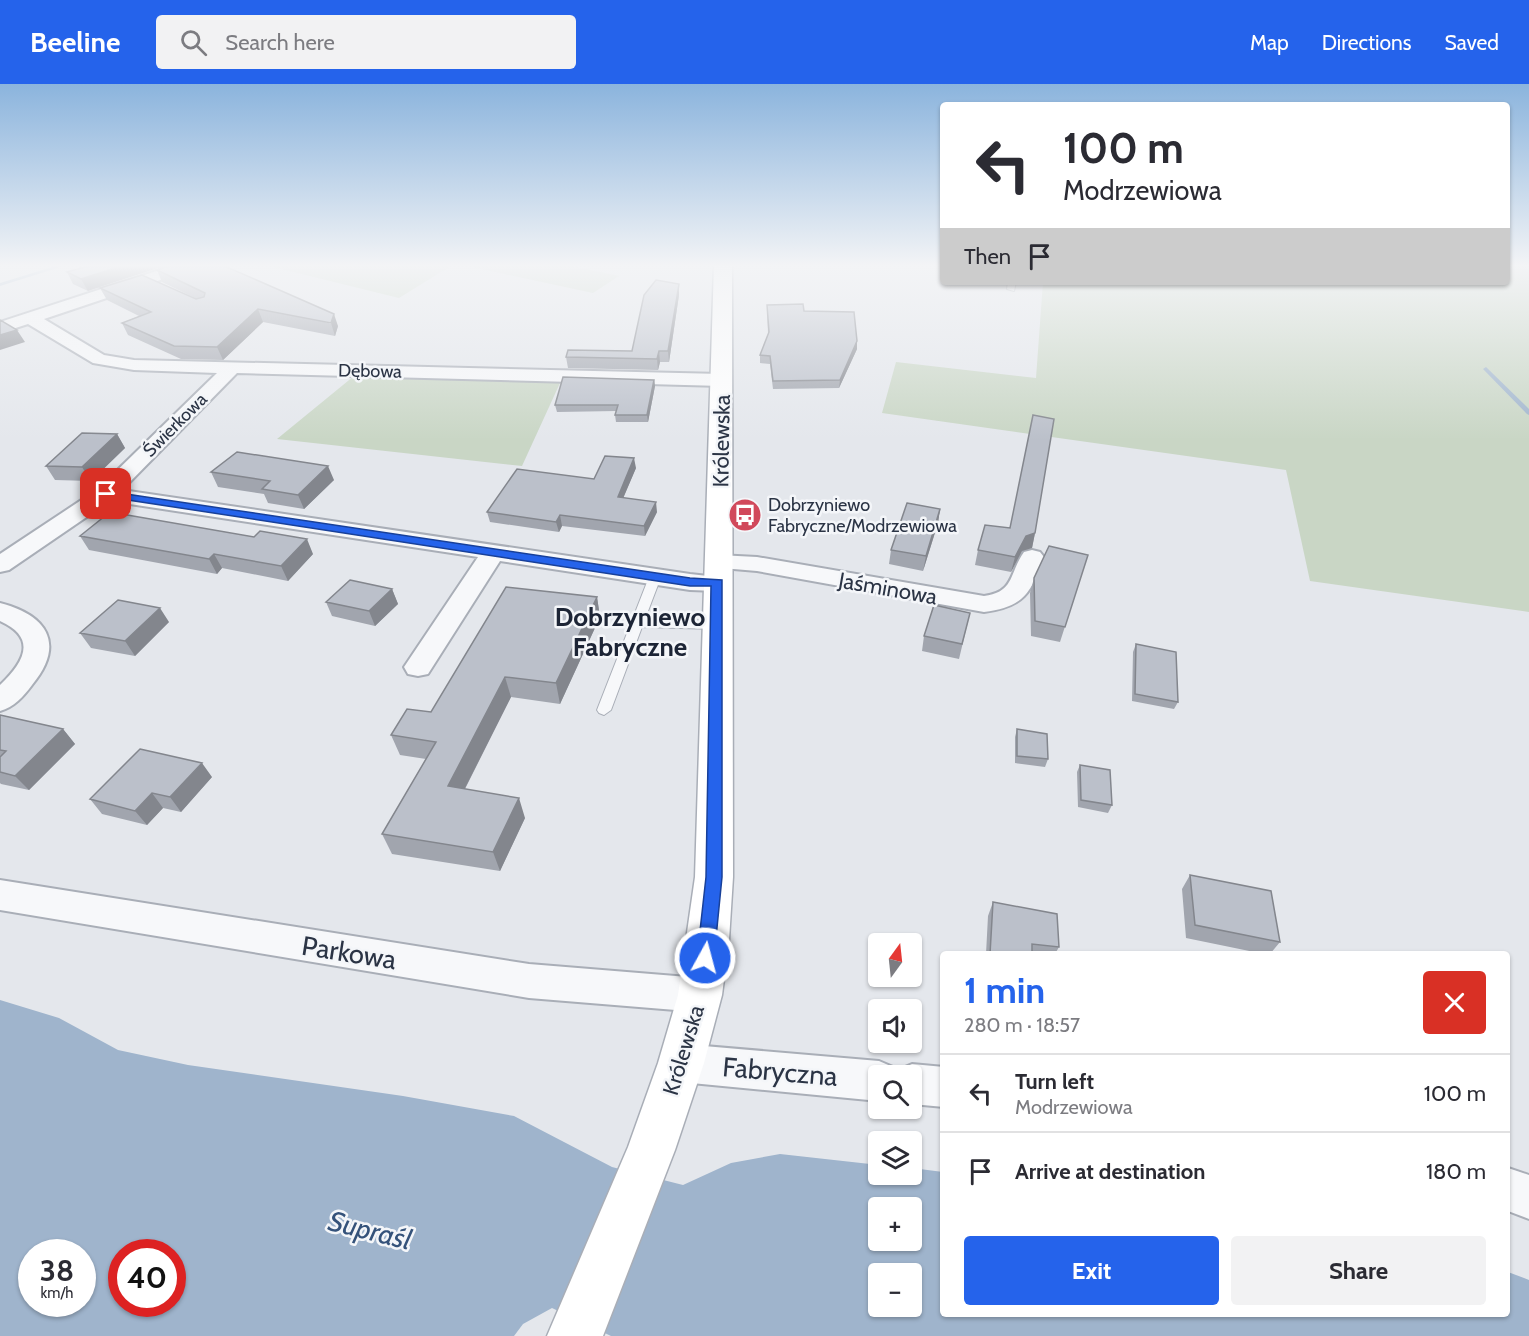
<!DOCTYPE html>
<html lang="en">
<head>
<meta charset="utf-8">
<style>
	:root { --surface:#fff; --page:#f2f2f3; --text:#2b2b33; --muted:#7c7c81; --line:#e1e1e2; --accent:#2563eb }
	body { margin:0; font-family:Cabin,sans-serif; background:var(--page); color:var(--text); height:100vh; display:flex; flex-direction:column; font-size:22px; white-space:nowrap }
	* { box-sizing:border-box; margin:0 }
	p { font-size:20px; color:var(--muted) }
	.icon { flex:none; width:33px; height:33px; fill:none; stroke:currentColor; stroke-width:2; stroke-linecap:round; stroke-linejoin:round }
	.map { position:relative; flex:1; overflow:hidden }
	.panel { position:absolute; left:940px; top:867px; width:570px; height:366px; display:flex; flex-direction:column; background:var(--surface); border-radius:6px; box-shadow:0 2px 4px #0004 }
	.panel>* { flex:none }
	.banner { position:absolute; left:940px; top:18px; width:570px; height:183px; border-radius:6px; box-shadow:0 2px 4px #0004; background:#fff; color:var(--text); overflow:hidden }
	.needle { width:39px; rotate:15deg }
	.fabs { position:absolute; left:868px; top:849px; display:grid; gap:12px }
	.fabs a { display:grid; place-items:center; width:54px; height:54px; border-radius:6px; background:var(--surface); box-shadow:0 2px 4px #0004; font-size:30px }
	.speed { position:absolute; left:18px; top:1155px; display:flex; gap:12px; font-size:30px; font-weight:700; text-align:center }
	.speed>* { display:grid; place-content:center; width:78px; height:78px; border-radius:50%; background:var(--surface); box-shadow:0 2px 4px #0004; line-height:1 }
	.speed small { font-size:15px; font-weight:400 }
	.speed .limit { border:9px solid #d22; background:#fff; color:#111 }
	.pin { position:absolute; display:grid; place-items:center; width:51px; height:51px; color:#fff; margin:-26px; border-radius:12px; box-shadow:0 3px 9px #0006 }
	.me { position:absolute; width:66px; margin:-33px; rotate:7deg; stroke-linejoin:round; filter:drop-shadow(0 0 4px #0008) }
	.turn { display:flex; align-items:center; gap:21px; height:126px; padding:0 24px; font-size:27px }
	.turn .icon { width:78px; height:78px; stroke-width:2.5 }
	.turn b { display:block; font-size:42px; line-height:51px }
	.then { display:flex; align-items:center; height:57px; padding:0 24px; background:#0003; gap:12px; font-size:22px }
	.round { display:grid; place-items:center; flex:none; width:63px; height:63px; border-radius:6px; background:var(--page) }
	.headline { display:flex; align-items:center; justify-content:space-between; height:102px; padding:0 24px }
	h1 { font-size:36px; font-weight:700; line-height:45px; color:var(--accent) }
	.primary-button { display:flex; gap:12px; margin-top:auto; padding:12px 24px }
	.primary-button a { flex:1; height:69px; border-radius:6px; background:var(--accent); color:#fff; font-size:24px; font-weight:700; line-height:69px; text-align:center }
	.primary-button a+a { background:var(--page); color:var(--text) }
	ul { padding:0; list-style:none }
	li { display:flex; align-items:center; gap:18px; height:78px; padding:0 24px; border-top:2px solid var(--line) }
	li div { flex:1 }
	li b { display:block; font-size:22px }
	li em { font-style:normal }
	header { display:flex; align-items:center; gap:36px; box-sizing:border-box; height:84px; padding:0 30px; background:var(--accent); color:#fff }
	header strong { font-size:28px }
	nav { display:flex; gap:33px; margin-inline-start:auto; font-size:21px }
	.search { width:420px; height:54px; background:var(--page); display:flex; align-items:center; gap:15px; box-sizing:border-box; padding:0 21px; border-radius:6px; color:var(--muted); font-size:22px }
	.map>svg:first-child { display:block }
</style>
</head>
<body>
<header>
<strong>Beeline</strong>
<div class="search"><svg class="icon" aria-label="search" viewBox="0 0 24 24"><circle cx="10" cy="10" r="6"/><path d="M15 15l6 6"/></svg>Search here</div>
<nav><a>Map</a><a>Directions</a><a>Saved</a></nav>
</header>
<div class="map">
<svg width="1529" height="1252" viewBox="0 0 1529 1252">
	<rect width="100%" height="100%" fill="#e4e7ec"/>
	<path fill="#c9d6c5" d="M261 180H454L399 214Z
		M458 180H563L619 192 593 209Z
		M1508 180H1529V528L1310 497 1286 386 882 329 896 278 1036 294 1043 198H1508Z
		M354 292 560 299 522 382 277 355Z"/>
	<path fill="#9fb4cc" fill-rule="evenodd" d="M0 916 59 934 118 966 188 981 403 1012 514 1032 612 1083 683 1101 731 1079 780 1070 879 1081V1090H912V1084L943 1088 944 1230H1508V1188L1529 1196V1252H611L552 1224 523 1240 514 1252H0ZM879 1124H912V1156H879ZM32 1168H82V1220H32ZM122 1168H172V1220H122ZM879 1190H912V1222H879Z"/>
	<g fill="none" stroke-linecap="round" stroke-linejoin="round">
		<path fill="#9fb4cc" fill-rule="evenodd" d="M62 180H70L0 202V199Z
			M1486 283 1529 325V331L1527 330 1484 286 1483 285Z"/>
		<g stroke="#a9aeb7" stroke-width="2">
			<path id="lane" d="M1008 198H1016L1014 207 1007 205Z
				M655 489 661 493 645 535 717 537 723 541 717 545 642 543 611 626 604 631 599 629 597 626 649 493Z"/>
		</g>
		<g stroke="#a9aeb7" stroke-width="4">
			<path id="street" d="M178 180H201L199 183 44 235 104 271 134 276 722 290 729 292 731 296 729 300 722 302 237 289 122 406 690 490 726 494 729 499 726 504 717 507 690 506 500 477 428 590 418 592 408 590 404 583 478 473 110 417 9 486 0 488V470L98 405 217 289 134 286 93 279 28 240 0 249V238Z
				M1032 466 1040 468 1044 473C1031 509 1024 523 984 528L757 487 710 483 706 478 710 473 718 471 757 473 984 512C1015 508 1009 489 1024 468Z
				M0 519C47 531 66 560 32 601 23 613 14 623 0 627V601C24 578 38 554 0 537Z
				M0 796 529 880 700 894 713 899 719 911 713 923 700 928 529 914 0 826Z
				M681 960 879 977 893 983 896 990 898 986 912 980 944 983V1023L912 1020V992H879V1017L681 998 667 993 661 979 667 965Z
				M1508 1084 1529 1091V1135L1508 1127Z"/>
		</g>
		<g stroke="#a9aeb7" stroke-width="3">
			<path id="secondary" d="M714 180H732L733 793 729 856 722 911 704 979 675 1066 603 1252H547L628 1063 658 979 678 911 695 793Z"/>
		</g>
		<use href="#lane" fill="#f7f8fa" fill-rule="evenodd"/>
		<use href="#street" fill="#f7f8fa" fill-rule="evenodd"/>
		<use href="#secondary" fill="#fff" fill-rule="evenodd"/>
	</g>
	<path fill="#a1a5ae" d="M95 180 88 207 73 200 67 188Z
		M157 186 338 242 335 252 263 238 223 276 181 275 128 251 122 239 139 232 107 216 100 204 197 215 162 198Z
		M679 211 669 278H660L658 286 568 284 566 273 632 267Z
		M767 221 804 227 857 265 839 304 773 305 770 280 760 279V271L768 250Z
		M654 296 655 302 648 338H616L615 331 616 327 557 328 555 321Z
		M117 350 125 364 91 397 55 396 46 382Z
		M636 384 623 414 657 428 645 452 562 442 559 448 490 438 487 428 594 395Z
		M211 388 334 396 304 425 268 419 264 410 218 403Z
		M940 425 938 439 923 487 889 480 891 466Z
		M1035 449 1032 464 1022 467 1011 488 975 481 978 466Z
		M80 452 313 470 288 497 222 484 217 490 89 466Z
		M1088 471 1060 558 1031 552 1030 509 1034 494Z
		M392 505 398 520 375 542 332 532 326 518Z
		M597 513 600 533 560 620 511 613 465 705 525 734 500 787 392 770 382 750 426 675 400 671 391 651 431 628Z
		M970 529 959 575 922 567 924 552Z
		M169 538 135 572 91 564 80 549Z
		M1136 560 1178 618 1174 625 1132 617 1133 568Z
		M0 631 63 645 75 660 29 706 1 700 0 699Z
		M1017 645 1048 675 1045 683 1015 679V653Z
		M1080 681 1112 721 1108 729 1078 723 1077 688Z
		M212 693 181 728 163 724 147 741 102 730 90 715Z
		M1190 791 1280 858 1270 870H1264L1186 854 1182 805Z
		M993 818 1059 863 1055 870H986L988 832Z"/>
	<path fill="#83868d" d="M128 180H170L88 207 81 195Z
		M679 200V211L669 278 668 267Z
		M258 225 263 238 223 276 217 263Z
		M334 230 338 242 335 252 331 239Z
		M17 246 25 258 0 266V251Z
		M857 257V265L839 304 840 296Z
		M659 267 660 278 658 286 657 275Z
		M654 296 655 302 648 338 647 331Z
		M117 350 125 364 91 397 82 383Z
		M634 374 636 384 619 424 618 413Z
		M328 382 334 396 304 425 298 411Z
		M656 418 657 428 645 452 644 442Z
		M940 425 938 439 923 487 926 472Z
		M560 431 562 442 559 448 556 438Z
		M1035 449 1032 464 1022 467 1011 488 1015 473 1026 452Z
		M307 455 313 470 288 497 281 482Z
		M214 470 222 484 217 490 209 475Z
		M392 505 398 520 375 542 369 527Z
		M597 513 600 533 560 620 556 599Z
		M160 524 169 538 135 572 125 557Z
		M505 593 511 613 456 722 448 702Z
		M63 645 75 660 29 706 15 692Z
		M202 679 212 693 181 728 170 713Z
		M152 709 163 724 147 741 135 727Z
		M519 714 525 734 500 787 493 768Z"/>
	<path fill="#bbc0ca" stroke="#83868d" stroke-width="1.5" d="M95 180H128L81 195 67 188Z
		M174 180H220L334 230 331 239 258 225 217 263 174 262 122 239 151 228 100 204 142 191 196 215 204 213 205 209 157 186Z
		M656 196 679 200 668 267H659L657 275 566 273 568 266 632 267 644 211Z
		M803 220 804 227 854 228 857 257 840 296 773 297 770 272 760 271 769 248 767 221Z
		M0 236 17 246 0 251Z
		M563 293 654 296 647 331H615L618 321H555Z
		M1033 331 1054 335 1035 449 1026 452 1015 473 978 466 985 441 1010 444Z
		M82 349 117 350 82 383 46 382Z
		M237 368 328 382 298 411 262 405 270 397 211 388Z
		M605 372 634 374 618 413 656 418 644 442 560 431 556 438 487 428 517 385 594 395Z
		M907 419 940 425 926 472 891 466Z
		M110 428 254 453 260 447 307 455 281 482 214 470 209 475 80 452Z
		M1049 462 1088 471 1065 543 1035 537 1034 494Z
		M350 496 392 505 369 527 326 518Z
		M506 503 597 513 556 599 505 593 448 702 519 714 493 768 382 750 436 658 391 651 407 625 431 628Z
		M118 516 160 524 125 557 80 549Z
		M934 521 970 529 962 560 924 552Z
		M1136 560 1176 568 1178 618 1135 610Z
		M0 631 63 645 15 692 0 688V673L6 667 0 666Z
		M1017 645 1047 650 1048 675 1017 672Z
		M140 665 202 679 170 713 152 709 135 727 90 715Z
		M1080 681 1110 686 1112 721 1081 716Z
		M1190 791 1271 807 1280 858 1195 841Z
		M993 818 1057 830 1059 863 1032 860V870H990Z"/>
	<linearGradient id="sky" x2="0" y2="1"><stop stop-color="#8bb4dd"/><stop offset="0.51" stop-color="#f3f4f6"/><stop offset="1" stop-color="#f3f4f6" stop-opacity="0"/></linearGradient>
	<rect width="1529" height="356" fill="url(#sky)"/>
	<path fill="#2563eb" stroke="#184099" stroke-width="1.5" d="M106 407 690 494 722 496V793L714 874 711 880 705 882 699 880 697 874 706 793 711 502H690L102 412V408Z"/>
	<defs>
		<g id="bus-disc" transform="scale(1.725)"><circle r="9.5" fill="#d1495b" stroke="#f4f6f9"/><path d="M-5-6H5V4H4V6H2V4H-2V6H-4V4H-5ZM-3.5-4V0h7V-4ZM-3.5 1.2v1.5H-2V1.2ZM2 1.2v1.5H3.5V1.2Z" fill="#fff"/></g>
	</defs>
	<g fill-rule="evenodd">
		<use href="#bus-disc" x="745" y="431"/>
	</g>
	<g text-anchor="middle" stroke-width="5" stroke-linejoin="round" paint-order="stroke">
		<g font-size="18" fill="#2b3445" stroke="#f4f6f9">
			<text transform="translate(370 287) rotate(1)" y="6">Dębowa</text>
			<text transform="translate(175 341) rotate(-45)" y="6">Świerkowa</text>
		</g>
		<g font-size="18" fill="#2b3445" stroke="#f4f6f9" text-anchor="start">
			<text x="768" y="427">Dobrzyniewo<tspan x="768" dy="21">Fabryczne/Modrzewiowa</tspan></text>
		</g>
		<g font-size="22" fill="#2b3445" stroke="#f4f6f9">
			<text transform="translate(721 357) rotate(-89)" y="8">Królewska</text>
			<text transform="translate(888 504) rotate(10)" y="8">Jaśminowa</text>
			<text transform="translate(683 966) rotate(-73)" y="8">Królewska</text>
		</g>
		<g font-size="26" font-weight="bold" fill="#1d2536" stroke="#f4f6f9">
			<text x="630" y="542">Dobrzyniewo<tspan x="630" dy="30">Fabryczne</tspan></text>
		</g>
		<g font-size="27" fill="#2b3445" stroke="#f4f6f9">
			<text transform="translate(349 869) rotate(9)" y="9">Parkowa</text>
			<text transform="translate(780 988) rotate(5)" y="9">Fabryczna</text>
		</g>
		<g font-size="28" font-style="italic" fill="#34527a" stroke="#f4f6f9">
			<text transform="translate(370 1146) rotate(14)" y="10">Supraśl</text>
		</g>
	</g>
</svg>
<div class="fabs">
<a><svg class="needle" viewBox="-14 -14 28 28"><path d="M0-13l5 13h-10z" fill="#e53935"/><path d="M0 13l5-13h-10z" fill="#7c7c81"/></svg></a>
<a><svg class="icon" aria-label="sound" viewBox="0 0 24 24"><path d="M4 9h4l5-4v14l-5-4H4zM17 9q2 3 0 6"/></svg></a>
<a><svg class="icon" aria-label="search" viewBox="0 0 24 24"><circle cx="10" cy="10" r="6"/><path d="M15 15l6 6"/></svg></a>
<a><svg class="icon" aria-label="layers" viewBox="0 0 24 24"><path d="M12 4l9 5-9 5-9-5zM3 14l9 5 9-5"/></svg></a>
<a>+</a>
<a>−</a>
</div>
<div class="speed"><div>38<small>km/h</small></div><div class="limit">40</div></div>
<div class="pin" style="left:106px;top:410px;background:#d93025"><svg class="icon" aria-label="arrive" viewBox="0 0 24 24"><path d="M6 21V4h12l-3 4 3 4H6"/></svg></div>
<svg class="me" style="left:705px;top:874px" viewBox="-20 -20 40 40"><circle r="17" fill="#2563eb" stroke="#fff" stroke-width="3"/><path d="M0-11L8 9 0 5-8 9z" fill="#fff"/></svg>
<div class="banner">
<div class="turn"><svg class="icon" aria-label="left" viewBox="0 0 24 24"><path d="M17 20v-9H6M10 6l-5 5 5 5"/></svg><div><b>100 m</b>Modrzewiowa</div></div>
<div class="then">Then<svg class="icon" aria-label="arrive" viewBox="0 0 24 24"><path d="M6 21V4h12l-3 4 3 4H6"/></svg></div>
</div>
<section class="panel">
<div class="headline"><div><h1>1 min</h1><p>280 m · 18:57</p></div><a class="round" style="background:#d93025;color:#fff"><svg class="icon" aria-label="close" viewBox="0 0 24 24"><path d="M6 6l12 12M18 6L6 18"/></svg></a></div>
<ul>
<li><svg class="icon" aria-label="left" viewBox="0 0 24 24"><path d="M17 20v-9H6M10 6l-5 5 5 5"/></svg><div><b>Turn left</b><p>Modrzewiowa</p></div><em>100 m</em></li>
<li><svg class="icon" aria-label="arrive" viewBox="0 0 24 24"><path d="M6 21V4h12l-3 4 3 4H6"/></svg><div><b>Arrive at destination</b></div><em>180 m</em></li>
</ul>
<div class="primary-button"><a>Exit</a><a>Share</a></div>
</section>
</div>
</body>
</html>
